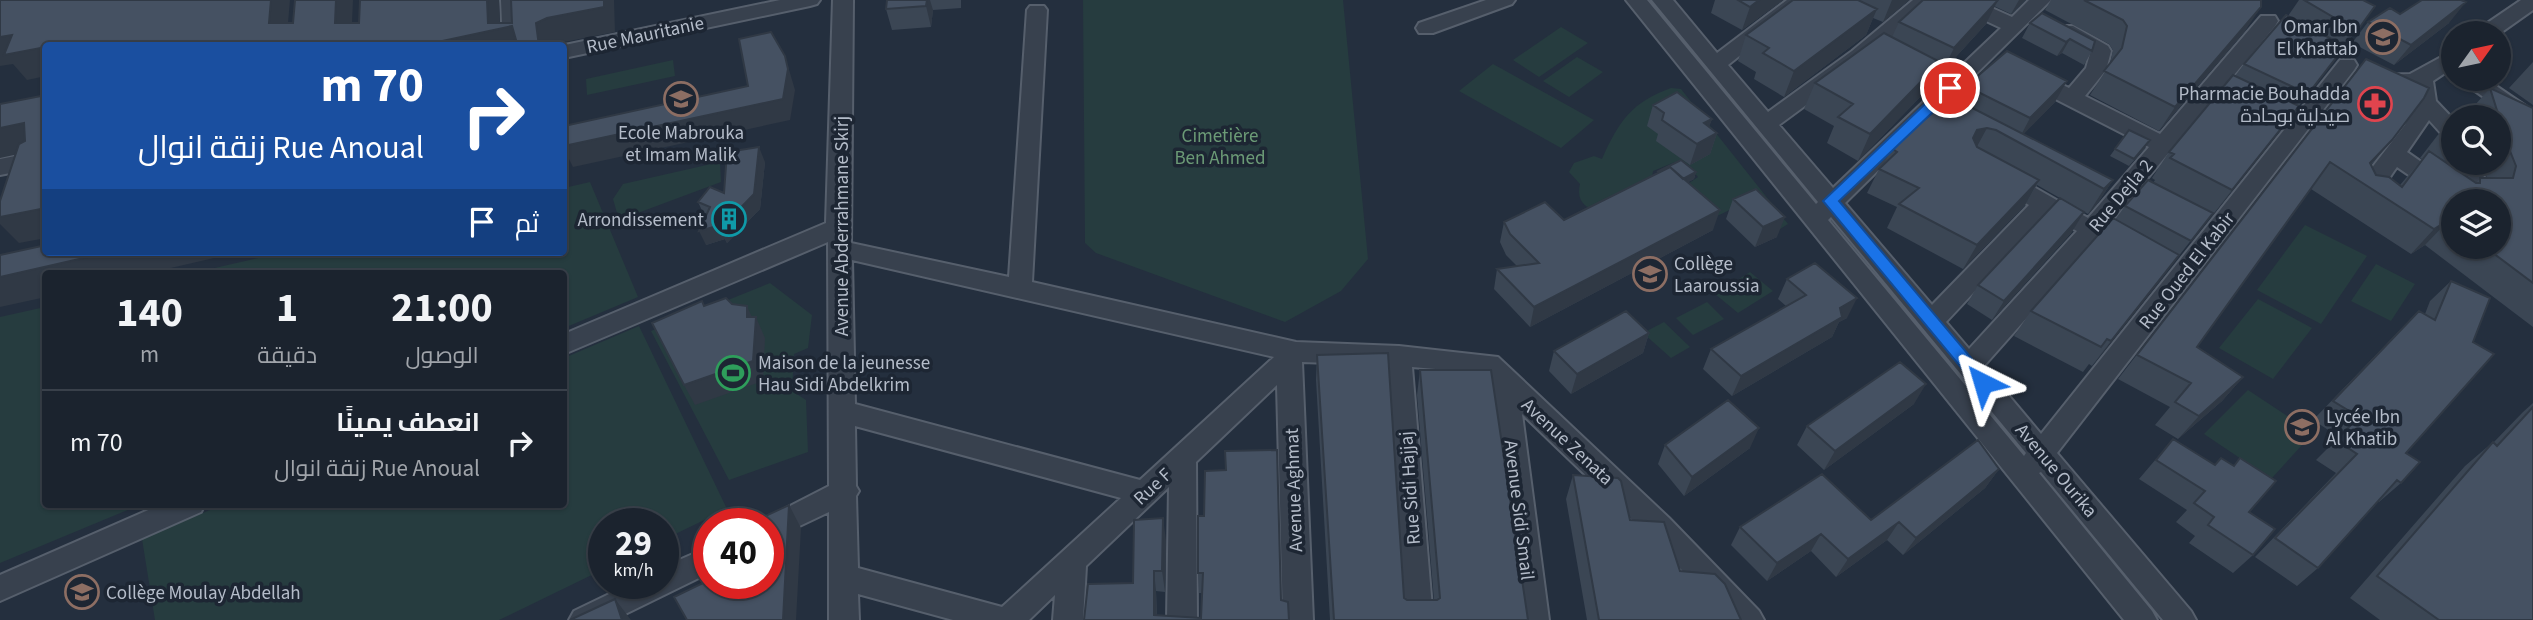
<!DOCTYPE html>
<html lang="ar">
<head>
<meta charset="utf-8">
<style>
	:root { --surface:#1b232e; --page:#282f3a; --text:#f1f3f6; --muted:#a0a4aa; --line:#39404a }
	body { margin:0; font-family:"Source Sans 3",Cairo,sans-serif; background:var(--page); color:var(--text); direction:rtl; height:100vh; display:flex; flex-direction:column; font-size:26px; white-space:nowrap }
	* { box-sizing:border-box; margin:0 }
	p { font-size:23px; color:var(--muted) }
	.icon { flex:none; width:38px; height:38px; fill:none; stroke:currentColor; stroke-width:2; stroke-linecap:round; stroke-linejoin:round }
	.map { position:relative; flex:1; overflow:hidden; direction:ltr }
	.side { position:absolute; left:42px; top:270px; width:525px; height:238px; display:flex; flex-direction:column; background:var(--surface); border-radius:7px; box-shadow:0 2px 5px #0004,0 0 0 2px var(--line); direction:rtl }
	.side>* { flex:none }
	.hud { position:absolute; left:42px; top:42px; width:525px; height:214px; border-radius:7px; box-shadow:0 2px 5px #0004,0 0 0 2px var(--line); direction:rtl; background:#1a4fa0; color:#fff; overflow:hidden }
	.needle { width:46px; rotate:57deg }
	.tools { position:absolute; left:2441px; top:21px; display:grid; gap:14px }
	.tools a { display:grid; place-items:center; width:70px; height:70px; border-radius:50%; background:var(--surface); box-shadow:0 2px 5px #0004,0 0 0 2px var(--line); font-size:35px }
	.speed { position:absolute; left:588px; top:508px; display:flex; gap:14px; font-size:35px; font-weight:700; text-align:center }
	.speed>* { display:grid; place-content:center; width:91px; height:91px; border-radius:50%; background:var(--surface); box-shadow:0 2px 5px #0004,0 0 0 2px var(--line); line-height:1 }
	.speed small { font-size:18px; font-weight:400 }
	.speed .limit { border:10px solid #d22; background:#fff; color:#111 }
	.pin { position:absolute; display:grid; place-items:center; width:60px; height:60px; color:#fff; margin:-30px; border:4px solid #fff; border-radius:50%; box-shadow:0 2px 7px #0007 }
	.me { position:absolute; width:77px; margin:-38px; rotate:320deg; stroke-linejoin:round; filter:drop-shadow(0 0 5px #0008) }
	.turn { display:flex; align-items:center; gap:24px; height:147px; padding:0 28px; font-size:32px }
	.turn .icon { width:91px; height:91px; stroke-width:2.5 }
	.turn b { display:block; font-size:49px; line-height:60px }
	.then { display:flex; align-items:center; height:66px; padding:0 28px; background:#0003; gap:14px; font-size:26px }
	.eta { display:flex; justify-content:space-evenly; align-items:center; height:119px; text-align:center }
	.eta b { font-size:42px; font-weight:700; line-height:49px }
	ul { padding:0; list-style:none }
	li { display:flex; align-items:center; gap:21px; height:105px; padding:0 28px; border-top:2px solid var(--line) }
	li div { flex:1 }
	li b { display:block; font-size:26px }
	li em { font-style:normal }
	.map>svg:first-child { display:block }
</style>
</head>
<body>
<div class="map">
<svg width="2533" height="620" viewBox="0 0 2533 620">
	<rect width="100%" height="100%" fill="#242f3e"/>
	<path fill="#263c3f" d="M1083 0H1343L1368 259 1341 291 1285 322 1096 253 1085 243Z
		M1561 27 1588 43 1539 77 1513 60Z
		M1577 57 1603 72 1569 97 1543 81Z
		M673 60 675 76 587 95 586 79Z
		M1493 64 1594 120 1561 148 1459 91Z
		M1671 88 1681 89 1788 224 1777 231 1744 203 1713 218 1682 188 1698 177 1687 164 1675 162 1653 171 1652 177 1600 215C1585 206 1576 202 1580 184L1569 172 1574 163 1594 156 1602 159C1619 121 1632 102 1671 88Z
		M720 162 721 182 619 220 613 199 623 184Z
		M590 182 638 297 564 328V273H193L284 252H564V188Z
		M2305 225 2367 256 2321 324 2257 290Z
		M2376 264 2415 284 2391 321 2351 301Z
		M1750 272 1773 291 1738 313 1715 294Z
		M770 283 812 315 808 348 794 354 792 391 806 400 808 452 729 480 651 331Z
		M2258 299 2312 328 2273 379 2219 348Z
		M1707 302 1724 319 1693 335 1676 318Z
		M45 307 46 504H142L0 563V317Z
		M1664 322 1690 347 1671 358 1643 333Z
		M639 326 727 509 663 540V523H604V569L499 620H155L142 539 224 504H564V358Z
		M2248 390 2313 433 2271 479 2204 434Z"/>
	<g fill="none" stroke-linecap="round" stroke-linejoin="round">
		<g stroke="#565f6c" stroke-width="4">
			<path id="minor" d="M501 0H521L523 46H503Z
				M780 0H820L817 4 810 6 564 58V46H560Z
				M833 0H853L851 243 1009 277 1027 10 1030 6H1044L1047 10 1032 282 1296 342 1399 346 1498 357 1669 518 1759 611 1764 620H1730L1649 536 1522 414 1549 620H1519L1493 385 1482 373 1412 367 1433 620H1403L1387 365 1302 362 1313 620H1283L1277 385 1196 462 1197 620H1167L1169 487 1086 566 1083 620H1053L1055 595 1029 620H953L858 594 859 620H829V512L768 541V523H757L829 486 828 242 564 354V334L826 223ZM852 260 1274 357 1140 480 855 404ZM855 426 1121 498 1002 607 858 568 856 496 859 491 856 486Z
				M1486 0H1515L1512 4 1433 33H1419L1416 28 1419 23Z
				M1626 0H1647L1816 204 1818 202 1652 0H1673L1717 53 1787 0H1810L1728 65 1768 112 1852 51 1913 0H1935L1866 61 1779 125 1833 188 2001 28 1950 4 1947 0H1974L2012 17 2029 0H2051L1845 203 1932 305 2029 205 1993 185 1990 179 1993 173 2001 171 2009 173 2088 218 2149 147 2024 83 2020 78 2024 73H2038L2069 88 2086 68 2090 54 2059 36 2056 31 2059 26H2073L2108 46 2111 51 2106 70 2085 96 2160 134 2261 16H2275L2278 21 2275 26 2099 236 1984 366 2041 434 2340 60H2354L2357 65 2354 70 2057 453 2191 611 2196 620H2163L2041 472 2039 473 2152 611 2157 620H2124ZM2046 215 2077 231 1969 349 1946 322ZM1831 217 2026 453 2024 456 1828 220Z
				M2521 0H2533V10L2499 34 2477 33 2480 28Z
				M2454 50V67L2433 81 2436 101 2454 120V141L2446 139 2429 120 2407 152 2466 193 2457 163H2479L2489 192 2487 201H2454V206L2397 167C2386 181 2377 205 2357 199L2354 193 2357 187 2405 125 2415 103 2413 88 2394 89 2375 85 2371 80 2375 75 2410 74Z
				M2461 79H2486L2533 111V128L2525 126 2465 84Z
				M46 150V166L0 175V159Z
				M162 504H205L201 512 0 601V575Z
				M709 547V573L613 620H569L574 611 632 583H663V567Z"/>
		</g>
		<use href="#minor" fill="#38414e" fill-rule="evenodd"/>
	</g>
	<path fill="#3b4654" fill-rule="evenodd" d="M887 0H961V8L933 10 931 27 892 30 886 9Z
		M1715 0H1783L1742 30 1711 13Z
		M1793 0H1909L1883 22 1873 18 1866 35 1784 97 1754 79 1756 72 1738 61 1746 35Z
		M1923 0H2025L2011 14 1994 6 1986 24 1942 72 1937 70 1928 89 1858 161 1827 143 1834 126 1804 109 1815 83 1892 37 1899 22Z
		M2051 0H2261L2245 31 2159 131 2090 95 2110 64 2113 50 2109 44 2045 10Z
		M2299 0H2363L2375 6 2279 132 2212 216 2211 215 2092 366 2089 364 2083 372 2014 336 2031 311 2115 220 2125 206 2153 183 2155 180 2152 178 2169 152 2235 76 2244 64 2288 16Z
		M2042 13 2092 51 2084 65 2062 53 2057 56 2022 38 2030 23Z
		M2400 14 2449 23 2394 65 2352 43 2368 22Z
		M2366 59 2392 140 2371 165 2376 175 2400 185 2422 159 2420 158 2437 136 2459 110 2468 114V113L2490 88 2533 108V327L2425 245 2411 254 2311 189 2197 347 2243 377 2222 401 2178 439 2155 425 2170 407 2118 379ZM2454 117H2499V163H2454ZM2482 165 2487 178H2480L2476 183 2469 178ZM2454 201 2499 247H2454Z
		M2533 62V105L2509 88Z
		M1966 86 2055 102 2023 134 2113 180 2097 204 2088 214 2037 185 2025 205 1963 269 1887 228 1897 207 1867 193 1879 169 1884 164 1891 148 1958 101Z
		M1653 105 1712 119 1709 126 1717 133 1710 154 1690 165 1656 141 1658 134 1647 126Z
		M2145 148 2129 166 2110 156 2115 149Z
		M765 162 760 209 727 243 725 239 706 245 705 217 698 202 724 193Z
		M1696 172 1694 179 1688 182 1713 230 1530 327 1494 289 1497 269 1517 266 1506 255 1500 242 1504 222 1564 220Z
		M1733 199 1777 237 1755 247 1726 219Z
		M2072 232 1992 320 1967 304 1978 285Z
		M1787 279 1847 318 1839 322 1832 337 1732 396 1703 369 1711 349 1786 306 1778 299Z
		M2451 281 2406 453 2401 483 2379 502 2378 501 2318 568 2297 586 2255 557 2336 473 2316 460 2339 437 2313 420 2399 331 2425 314 2430 301Z
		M1649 333 1643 353 1571 394 1549 371 1554 351Z
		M1317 355 1404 598 1407 600H1434L1417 395 1420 370 1528 620H1330L1316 380Z
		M2533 403V620H2380L2350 598 2465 466 2493 442V443L2523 412Z
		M1914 404 1824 470 1797 445 1807 426Z
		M2173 439 2249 512 2253 555 2233 573 2189 543 2195 536 2176 522 2187 510 2139 479Z
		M1665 445 1750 448 1684 496 1658 464Z
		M1999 469 1985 488 1903 555 1887 540 1836 577 1811 551 1767 581 1731 545 1740 527 1871 520Z
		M1573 475 1630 520 1680 571 1741 620H1587L1566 499Z
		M1198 516 1281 600 1289 620H1084L1133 583 1166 540 1165 592 1156 591 1157 615 1201 618 1202 593H1199L1198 573Z"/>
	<path fill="#303945" d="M271 0H290L286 46 269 23Z
		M336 0H353L351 46 335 23Z
		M487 0H499L500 29 512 26 522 46H419L488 23Z
		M604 0H614L615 32 559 43 555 46H539L536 23 547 18Z
		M927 0H930L933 10 931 27 926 6Z
		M1759 0H1783L1742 30 1750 7Z
		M1892 0H1909L1883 22Z
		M1998 0 1986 24 1942 72 1954 48Z
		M2019 0H2025L2011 14Z
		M2466 2 2449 23 2394 65 2411 45Z
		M2261 7 2245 31 2159 131 2175 107Z
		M1877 9 1866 35 1784 97 1794 71Z
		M12 35 46 47V76L27 80 13 64 0 66V37Z
		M2070 39 2062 53 2057 56 2066 42Z
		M785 56 795 90 790 120 573 167 564 149V146L783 99Z
		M1940 62 1928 89 1858 161 1870 134Z
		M2067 81 2055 102 2019 139 2030 118Z
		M2299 106 2279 132 2212 216 2232 190Z
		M1712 119 1705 139 1704 123Z
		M24 123 46 148 0 158V128Z
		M1987 128 1974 152 1960 162 1977 130Z
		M1717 133 1710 154 1690 165 1697 144Z
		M2392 140 2370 165V163Z
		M759 147 765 162 760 209 727 243 725 239 706 245 699 231Z
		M1696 172 1694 179 1670 192 1673 185Z
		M2039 180 2025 205 1963 269 1977 245Z
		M2113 180 2097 204 2088 214 2104 189Z
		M46 208V238L19 243 0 224V217Z
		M1720 210 1713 230 1530 327 1534 307Z
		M2084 212 2072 232 1992 320 2004 301Z
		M1785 217 1777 237 1755 247 1763 227Z
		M2449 220 2425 245 2411 254 2434 229Z
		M110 252H240L149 273H46V297L0 307V277Z
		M2179 255 2160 281 2092 366 2111 341Z
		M1857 298 1847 318 1839 322 1832 337 1732 396 1741 376 1840 308Z
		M747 306 756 326V317L765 338 763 381 695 405 684 385 747 317Z
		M1649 333 1643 353 1571 394 1577 374Z
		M2243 377 2222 401 2178 439 2199 416Z
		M1926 384 1914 404 1824 470 1835 451Z
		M1759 428 1750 448 1684 496 1692 477Z
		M1999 469 1985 488 1903 555 1916 538Z
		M789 505 801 528 796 620H782Z
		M1163 518 1166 540 1165 592 1162 571Z
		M1899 522 1887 540 1836 577 1848 559Z
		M1821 534 1811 551 1767 581 1777 563Z
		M1154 571 1156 591 1157 620 1154 615Z
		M615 599 631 620H622Z"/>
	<path fill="#455162" stroke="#303945" stroke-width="2" d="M0 0H271L269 23H293L295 0H336L335 23H359L360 0H487L488 23H512L511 0H604V7L547 18 536 23 539 46H501L516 40 512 26 419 46H66V44L57 46H46V47L4 55 12 35 0 37Z
		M887 0H927L926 6 886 9Z
		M1738 0H1759L1750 7Z
		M1793 0H1858L1877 9 1794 71 1763 53 1769 48 1746 35Z
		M1923 0H1998L1954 48 1899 22Z
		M2084 0H2261V7L2175 107 2104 71 2122 48 2127 26 2123 20Z
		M2304 0H2363L2375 6 2357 31Z
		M2422 0H2461L2466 2 2411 45 2368 22 2390 8 2400 14Z
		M2042 13 2095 41 2092 51 2070 39 2066 42 2030 23Z
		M2286 15 2345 46 2308 94 2244 64Z
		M771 32 785 56 788 69 783 99 564 146V126L748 86 739 39Z
		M1884 33 1940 62 1870 134 1838 117 1853 104 1815 83Z
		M2007 51 2067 81 2030 118 1966 86Z
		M2366 59 2429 88 2424 98 2392 140 2370 163 2376 175 2389 177 2402 187 2429 151 2476 183H2480V178H2513L2516 166 2504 136H2499V117L2490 88 2533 108V283L2485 247H2499V201H2454V224L2449 220 2434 229 2330 162 2197 347 2243 377 2199 416 2175 402 2191 383 2137 355Z
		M2233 75 2299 106 2232 190 2170 158 2174 154 2169 152Z
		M1677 92 1712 119 1704 123 1717 133 1697 144 1662 120 1664 113 1653 105Z
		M46 95V208L0 217V201L19 144 25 141 24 123 0 128V104Z
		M1951 97 2113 180 2104 189 1996 130 1987 128 1977 130 1973 138 1977 147 2039 180 1977 245 1899 204 1919 188 1879 169 1897 152 1891 148Z
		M2459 110 2474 117H2454Z
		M2454 118V140L2443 133Z
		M2129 130 2150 140 2134 159 2115 149Z
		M759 147 754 194 720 229 721 225 699 231 710 207 698 202 710 187 724 193 727 152Z
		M1681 160 1696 172 1683 179 1670 167 1657 172Z
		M1670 167 1720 210 1534 307 1497 269 1539 263 1510 234 1504 222 1545 202 1564 220Z
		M2148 180 2213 213 2191 241 2125 206Z
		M1756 189 1785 217 1763 227 1733 199Z
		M2060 198 2084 212 2004 301 1978 285Z
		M2113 218 2179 255 2111 341 2107 339 2101 347 2031 311Z
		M46 245V252H110L0 277V255Z
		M1815 263 1857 298 1840 308 1842 317 1741 376 1711 349 1806 295 1787 279Z
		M2451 281 2490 298 2473 342 2494 354 2406 453 2420 462 2401 483 2397 480 2318 568 2275 538 2357 454 2336 440 2359 417 2333 401 2419 311 2435 320Z
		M726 298 732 304 747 306V317H756L753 361 684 385 652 323 702 301 704 306Z
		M1626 311 1649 333 1577 374 1554 351Z
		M1388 353 1404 598 1407 600H1437L1440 598 1420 370H1491L1528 620H1334L1317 355Z
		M1900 362 1926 384 1835 451 1807 426Z
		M1728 400 1759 428 1692 477 1665 445Z
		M2533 407V620H2439L2377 576 2493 442 2497 446Z
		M2173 439 2215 465 2221 458 2234 466 2240 458 2276 481 2249 512 2275 529 2253 555 2208 525 2214 517 2194 503 2205 491 2156 460Z
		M1978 440 1999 469 1916 538 1899 522 1848 559 1821 534 1777 563 1740 527 1822 474 1871 520Z
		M1277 450 1281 600 1288 602 1289 620H1084L1088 584 1133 583 1134 520 1163 518 1162 571H1154V615L1201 618 1203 573H1198V516H1204L1205 471 1226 470 1225 451Z
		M1573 475 1618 478 1621 481 1630 520 1664 522 1680 571 1715 574 1725 584 1741 620H1599Z
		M789 505 783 620H687L674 597 709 580V583H768V523H727L753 513V519L757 520Z
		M709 531V557L697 535Z
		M615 599 622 620H570Z"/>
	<path fill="#1a73e8" stroke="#114b97" stroke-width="2" d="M1950 84 1957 88 1955 91 1839 201 1989 379 1992 383 1989 388H1978L1823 201 1945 85Z"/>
	<defs>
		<g id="school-ring" transform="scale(1.75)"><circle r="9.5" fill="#1d2633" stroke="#8d6e63" stroke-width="1.5"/><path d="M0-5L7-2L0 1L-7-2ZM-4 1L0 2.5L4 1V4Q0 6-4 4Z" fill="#8d6e63"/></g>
		<g id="pharmacy-ring" transform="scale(1.75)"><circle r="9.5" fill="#1d2633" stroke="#e0444e" stroke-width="1.5"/><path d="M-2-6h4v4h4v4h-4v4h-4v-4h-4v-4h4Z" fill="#e0444e"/></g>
		<g id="building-ring" transform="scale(1.75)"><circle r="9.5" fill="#1d2633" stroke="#0f9aa8" stroke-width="1.5"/><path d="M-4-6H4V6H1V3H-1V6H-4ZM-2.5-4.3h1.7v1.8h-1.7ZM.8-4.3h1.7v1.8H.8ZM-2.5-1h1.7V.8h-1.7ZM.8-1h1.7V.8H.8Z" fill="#0f9aa8"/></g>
		<g id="stadium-ring" transform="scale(1.75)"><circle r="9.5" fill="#1d2633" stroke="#2e9e5b" stroke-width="1.5"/><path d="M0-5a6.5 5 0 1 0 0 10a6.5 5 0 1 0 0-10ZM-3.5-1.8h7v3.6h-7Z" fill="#2e9e5b"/></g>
	</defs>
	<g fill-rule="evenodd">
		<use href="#school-ring" x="2383" y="37"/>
		<use href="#school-ring" x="681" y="99"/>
		<use href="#pharmacy-ring" x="2375" y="104"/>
		<use href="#building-ring" x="729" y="219"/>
		<use href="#school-ring" x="1650" y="274"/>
		<use href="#stadium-ring" x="733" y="373"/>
		<use href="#school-ring" x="2302" y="427"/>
		<use href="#school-ring" x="82" y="592"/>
	</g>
	<g text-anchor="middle" stroke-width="7" stroke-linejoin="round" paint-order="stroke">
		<g font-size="19" fill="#b4bcc9" stroke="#1d2633" text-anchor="start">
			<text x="2358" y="33" text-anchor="end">Omar Ibn<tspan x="2358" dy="22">El Khattab</tspan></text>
			<text x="2350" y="100" text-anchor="end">Pharmacie Bouhadda<tspan x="2350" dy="22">صيدلية بوحادة</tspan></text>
			<text x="681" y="139" text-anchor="middle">Ecole Mabrouka<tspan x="681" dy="22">et Imam Malik</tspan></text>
			<text x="704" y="226" text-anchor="end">Arrondissement</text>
			<text x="1674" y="270">Collège<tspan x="1674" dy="22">Laaroussia</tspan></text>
			<text x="758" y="369">Maison de la jeunesse<tspan x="758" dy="22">Hau Sidi Abdelkrim</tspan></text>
			<text x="2326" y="423">Lycée Ibn<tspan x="2326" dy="22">Al Khatib</tspan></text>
			<text x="106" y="599">Collège Moulay Abdellah</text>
		</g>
		<g font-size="19" fill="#b4bcc9" stroke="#1d2633">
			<text transform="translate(645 34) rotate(-12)" y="7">Rue Mauritanie</text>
			<text transform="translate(2120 195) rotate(-50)" y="7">Rue Dejla 2</text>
			<text transform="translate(841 226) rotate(-90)" y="7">Avenue Abderrahmane Skirj</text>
			<text transform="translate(2186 270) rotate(-52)" y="7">Rue Oued El Kabir</text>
			<text transform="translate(1568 441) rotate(43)" y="7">Avenue Zenata</text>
			<text transform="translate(2057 470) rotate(50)" y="7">Avenue Ourika</text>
			<text transform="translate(1152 486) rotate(-43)" y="7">Rue F</text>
			<text transform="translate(1409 488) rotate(-94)" y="7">Rue Sidi Hajjaj</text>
			<text transform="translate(1293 490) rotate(-92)" y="7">Avenue Aghmat</text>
			<text transform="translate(1520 510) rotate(83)" y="7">Avenue Sidi Smail</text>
		</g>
		<g font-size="19" fill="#6b9a76" stroke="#1d2633">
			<text x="1220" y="142">Cimetière<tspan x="1220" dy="22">Ben Ahmed</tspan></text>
		</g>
	</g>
</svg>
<div class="tools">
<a><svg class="needle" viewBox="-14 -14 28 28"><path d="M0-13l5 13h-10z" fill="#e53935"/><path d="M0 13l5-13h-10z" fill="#a0a4aa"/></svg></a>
<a><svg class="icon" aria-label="search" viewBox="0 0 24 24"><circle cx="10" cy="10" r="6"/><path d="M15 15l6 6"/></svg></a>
<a><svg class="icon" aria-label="layers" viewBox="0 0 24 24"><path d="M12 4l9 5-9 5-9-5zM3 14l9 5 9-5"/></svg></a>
</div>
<div class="speed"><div>29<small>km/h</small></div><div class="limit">40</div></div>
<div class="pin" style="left:1950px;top:88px;background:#d93025"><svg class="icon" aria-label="arrive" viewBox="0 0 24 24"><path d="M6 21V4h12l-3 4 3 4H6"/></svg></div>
<svg class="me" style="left:1983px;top:383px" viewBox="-20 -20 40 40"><path d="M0-17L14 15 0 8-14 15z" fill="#1a73e8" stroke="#fff" stroke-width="4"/></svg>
<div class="hud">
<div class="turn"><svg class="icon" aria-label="right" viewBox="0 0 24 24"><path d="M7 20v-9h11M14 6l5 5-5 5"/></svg><div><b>70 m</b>Rue Anoual زنقة انوال</div></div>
<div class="then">ثم<svg class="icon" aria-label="arrive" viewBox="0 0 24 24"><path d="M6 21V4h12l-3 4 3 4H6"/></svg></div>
</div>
<section class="side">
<div class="eta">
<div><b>21:00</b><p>الوصول</p></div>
<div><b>1</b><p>دقيقة</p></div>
<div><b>140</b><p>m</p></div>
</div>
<ul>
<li><svg class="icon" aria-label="right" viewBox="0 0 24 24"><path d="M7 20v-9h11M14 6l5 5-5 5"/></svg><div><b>انعطف يمينًا</b><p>Rue Anoual زنقة انوال</p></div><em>70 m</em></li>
</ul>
</section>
</div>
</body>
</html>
